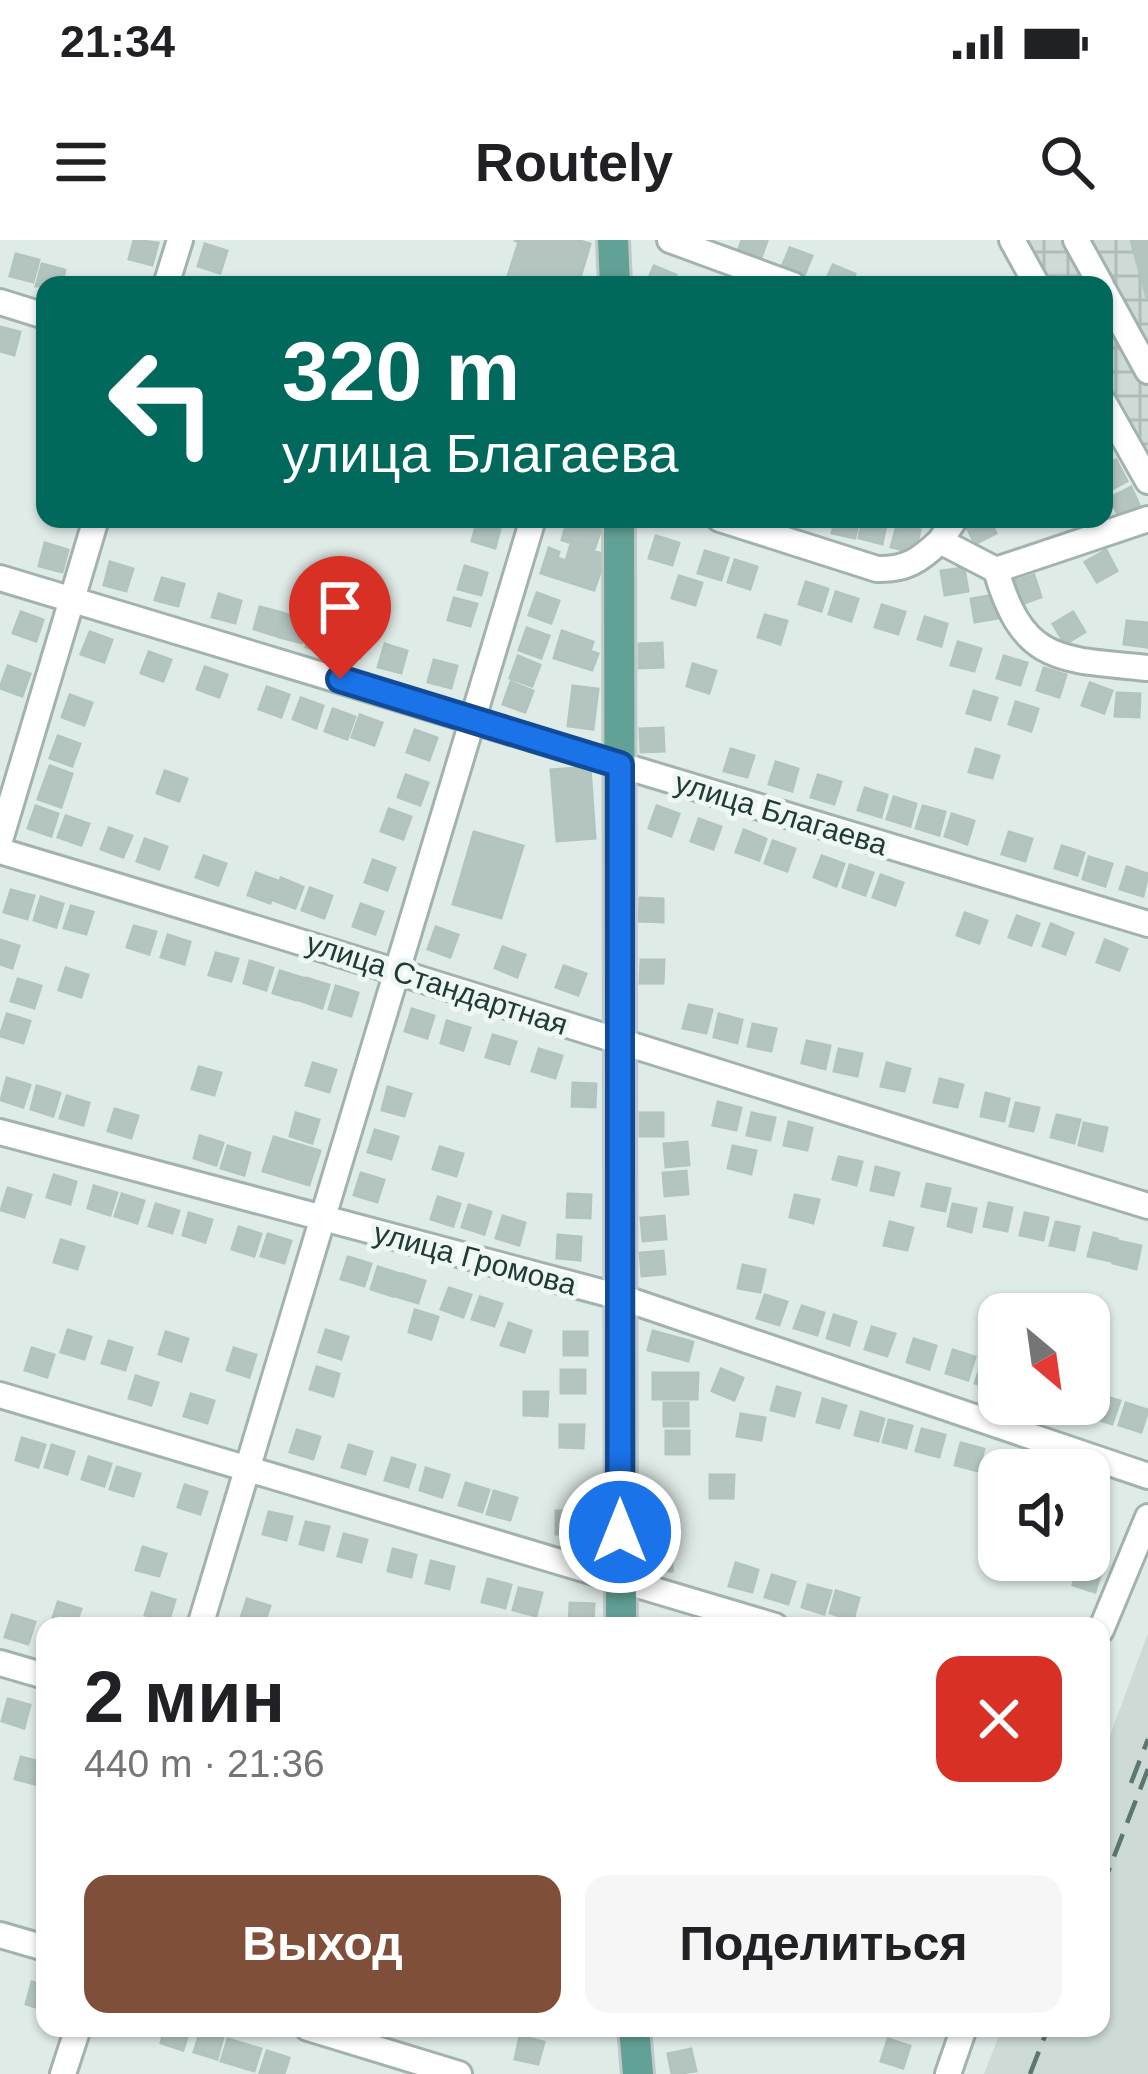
<!DOCTYPE html>
<html lang="ru">
<head>
<meta charset="utf-8">
<style>
	:root { --surface:#fff; --page:#f6f6f6; --text:#202124; --muted:#757577; --accent:#7f4f39 }
	body { margin:0; font-family:Arial,sans-serif; background:var(--page); color:var(--text); height:100vh; display:flex; flex-direction:column; font-size:45px; white-space:nowrap }
	* { box-sizing:border-box; margin:0 }
	p { font-size:39px; color:var(--muted) }
	.icon { flex:none; width:66px; height:66px; fill:none; stroke:currentColor; stroke-width:2; stroke-linecap:round; stroke-linejoin:round }
	.map { position:relative; flex:1; overflow:hidden }
	.panel { position:absolute; left:36px; top:1377px; width:1074px; height:420px; display:flex; flex-direction:column; background:var(--surface); border-radius:24px; box-shadow:0 3px 9px #0004 }
	.panel>* { flex:none }
	.guide { position:absolute; left:36px; top:36px; width:1077px; height:252px; border-radius:24px; box-shadow:0 3px 9px #0004; background:#00695c; color:#fff; overflow:hidden }
	.needle { width:78px; rotate:151deg }
	.controls { position:absolute; left:978px; top:1053px; display:grid; gap:24px }
	.controls a { display:grid; place-items:center; width:132px; height:132px; border-radius:24px; background:var(--surface); box-shadow:0 3px 9px #0004; font-size:60px }
	.pin { position:absolute; display:grid; place-items:center; width:102px; height:102px; color:#fff; margin:-123px -51px; border-radius:50% 50% 50% 0; rotate:-45deg; box-shadow:0 0 12px #0007 }
	.pin .icon { rotate:45deg }
	.me { position:absolute; width:132px; margin:-66px; rotate:0deg; stroke-linejoin:round; filter:drop-shadow(0 0 9px #0008) }
	.turn { display:flex; align-items:center; gap:42px; height:252px; padding:0 48px; font-size:54px }
	.turn .icon { width:156px; height:156px; stroke-width:2.5 }
	.turn b { display:block; font-size:84px; line-height:102px }
	.round { display:grid; place-items:center; flex:none; width:126px; height:126px; border-radius:24px; background:var(--page) }
	.summary { display:flex; align-items:center; justify-content:space-between; height:204px; padding:0 48px }
	h1 { font-size:72px; font-weight:700; line-height:90px }
	.primary-button { display:flex; gap:24px; margin-top:auto; padding:24px 48px }
	.primary-button a { flex:1; height:138px; border-radius:24px; background:var(--accent); color:#fff; font-size:48px; font-weight:700; line-height:138px; text-align:center }
	.primary-button a+a { background:var(--page); color:var(--text) }
	.status { display:flex; justify-content:space-between; align-items:center; height:84px; padding:0 60px; background:var(--surface); direction:ltr }
	.status svg { height:33px; fill:currentColor }
	header { display:flex; justify-content:space-between; align-items:center; height:156px; padding:0 48px; background:var(--surface); font-size:54px; font-weight:700 }
	.map>svg:first-child { display:block }
</style>
</head>
<body>
<div class="status"><b>21:34</b><svg viewBox="0 0 49 12"><path d="M0 12V9h3v3zM5 12V6h3v6zM10 12V3h3v9zM15 12V0h3v12zM26 1h20v11H26zM47 4h2v5h-2z"/></svg></div>
<header><svg class="icon" aria-label="menu" viewBox="0 0 24 24"><path d="M4 6h16M4 12h16M4 18h16"/></svg>Routely<svg class="icon" aria-label="search" viewBox="0 0 24 24"><circle cx="10" cy="10" r="6"/><path d="M15 15l6 6"/></svg></header>
<div class="map">
<svg width="1148" height="1834" viewBox="0 0 1148 1834">
	<defs>
		<pattern id="industrial-grid" width="8" height="8" patternUnits="userSpaceOnUse" patternTransform="scale(3)"><rect width="8" height="8" fill="#cddad5"/><path d="M0 4h8M4 0v8" fill="none" stroke="#b0bcb7"/></pattern>
	</defs>
	<rect width="100%" height="100%" fill="#dfebe6"/>
	<path fill="#cddad5" d="M1148 1393V1834H984L1002 1788H1101V1520Z"/>
	<path fill="url(#industrial-grid)" d="M1019 0H1148V239L1104 160V45H1043Z"/>
	<path fill="#b4c5bf" stroke="#b1c4be" stroke-width="3" d="M134 0 158 3 152 25 129 19Z
		M514 0H577L590 4 578 45H505L519 2Z
		M742 0 767 1 759 23 737 14Z
		M1131 0H1148L1147 58Z
		M205 4 227 11 220 33 198 26Z
		M790 8 812 16 803 38 781 29Z
		M16 14 39 20 33 42 10 36Z
		M42 24 65 30 61 45 36 46Z
		M833 25 855 34 850 45H824Z
		M654 26 676 35 671 45H646Z
		M0 87 20 92 14 115 0 111Z
		M1116 220 1127 241 1106 252 1104 226Z
		M1131 247 1141 269 1120 279 1110 258Z
		M478 279 501 285 495 308 472 301Z
		M568 279 604 280 594 310 562 300Z
		M835 279H859L855 298 832 293Z
		M863 279 887 281 882 304 859 298Z
		M972 279H989L996 293 975 304 965 283Z
		M897 285 920 290 915 313 891 307Z
		M656 296 679 303 672 325 649 318Z
		M45 303 68 310 62 332 39 326Z
		M571 304 606 315 594 350 541 333 549 308 559 312 557 318 566 321Z
		M1106 310 1117 331 1097 342 1085 322Z
		M705 311 728 318 721 340 698 333Z
		M735 320 757 327 750 349 728 342Z
		M110 322 133 329 126 351 104 345Z
		M465 326 487 333 481 355 458 349Z
		M964 328 968 351 945 355 941 331Z
		M1034 335 1041 357 1019 365 1012 342Z
		M679 336 702 343 695 365 672 358Z
		M162 338 184 344 178 366 155 360Z
		M806 342 828 349 821 371 799 364Z
		M836 352 858 359 851 381 829 374Z
		M537 353 559 361 551 383 529 375Z
		M219 354 241 361 235 383 212 377Z
		M994 355 998 378 975 382 971 359Z
		M454 358 477 364 470 386 448 380Z
		M882 365 905 372 898 394 875 387Z
		M260 367 283 373 277 396 254 389Z
		M21 372 43 380 36 401 13 393Z
		M1073 372 1085 392 1065 404 1053 384Z
		M285 374 308 381 302 403 279 397Z
		M765 375 787 381 780 404 758 397Z
		M925 377 947 384 941 406 918 399Z
		M1127 381 1148 383 1147 407 1124 404Z
		M312 384 335 391 329 413 306 407Z
		M527 388 549 396 541 418 519 410Z
		M343 390 366 396 360 418 337 412Z
		M562 391 593 402 590 411 598 414 592 430 554 418Z
		M90 392 112 400 104 422 81 414Z
		M958 402 981 409 974 431 951 425Z
		M662 403 663 427 639 428V404Z
		M385 404 407 411 401 433 378 427Z
		M149 412 171 420 163 441 141 433Z
		M518 416 540 425 532 446 510 438Z
		M1004 416 1027 423 1020 445 997 438Z
		M434 420 457 426 451 448 428 442Z
		M693 424 716 431 709 453 687 446Z
		M8 426 30 434 22 456 0 448Z
		M205 427 227 435 219 457 197 449Z
		M1044 428 1066 435 1059 457 1037 450Z
		M511 442 533 451 525 472 503 464Z
		M1090 443 1112 451 1104 473 1082 465Z
		M573 446 598 449 593 489 568 486Z
		M267 447 289 455 281 477 259 469Z
		M974 451 997 458 990 480 967 473Z
		M1117 453 1140 454 1139 477 1115 476Z
		M70 455 92 463 84 485 62 477Z
		M301 458 323 466 316 488 293 479Z
		M1016 462 1038 469 1031 491 1009 484Z
		M333 469 355 477 347 499 325 491Z
		M360 475 382 483 374 505 352 497Z
		M663 488 664 511 641 512 640 489Z
		M415 490 437 498 429 520 407 512Z
		M58 496 80 504 72 526 50 518Z
		M731 509 754 516 747 537 724 531Z
		M976 509 999 516 992 538 969 532Z
		M776 522 798 529 792 551 769 544Z
		M50 526 72 534 61 567 38 559Z
		M590 527 595 598 557 601 551 530Z
		M165 531 187 539 179 561 157 553Z
		M406 535 428 543 420 565 398 557Z
		M818 535 841 542 834 564 811 557Z
		M865 548 887 555 881 577 858 570Z
		M894 557 916 564 910 586 887 579Z
		M36 566 58 574 51 596 28 588Z
		M657 566 679 574 671 596 649 588Z
		M923 566 945 572 939 595 916 588Z
		M389 569 411 577 403 599 381 591Z
		M952 574 974 581 967 604 945 596Z
		M66 576 89 584 81 605 58 597Z
		M699 579 721 587 713 609 691 601Z
		M109 588 132 596 123 617 101 609Z
		M744 590 766 599 759 620 736 612Z
		M474 592 523 606 501 678 453 664Z
		M1009 592 1032 599 1025 621 1002 614Z
		M145 599 167 607 159 629 137 621Z
		M773 601 795 609 787 631 765 623Z
		M1062 606 1084 613 1077 635 1055 628Z
		M204 616 226 624 218 645 196 637Z
		M822 616 844 624 836 646 814 637Z
		M1089 617 1112 624 1105 646 1083 639Z
		M373 620 395 628 387 650 365 642Z
		M850 625 873 633 865 655 843 647Z
		M1127 627 1148 634 1143 656 1120 649Z
		M256 633 278 641 270 663 248 655Z
		M881 635 903 643 895 665 873 657Z
		M281 638 303 647 295 668 273 660Z
		M310 648 332 656 324 678 302 670Z
		M11 650 34 656 27 679 4 672Z
		M41 657 63 664 56 687 34 680Z
		M640 658 663 659V682L639 681Z
		M361 664 383 672 375 694 353 686Z
		M71 666 93 672 86 694 64 688Z
		M965 673 987 681 979 703 957 695Z
		M1017 676 1039 684 1031 705 1009 697Z
		M1051 684 1073 693 1065 714 1043 706Z
		M134 686 156 692 149 714 127 707Z
		M436 687 458 695 450 717 428 709Z
		M168 695 190 702 184 724 161 717Z
		M0 700 19 706 12 728 0 724Z
		M1105 700 1127 709 1119 730 1097 722Z
		M503 707 525 715 517 737 495 728Z
		M216 713 238 719 231 741 209 735Z
		M641 720H664L663 743H640Z
		M250 721 273 728 266 750 244 743Z
		M564 726 586 734 578 755 556 747Z
		M66 728 88 735 81 757 59 750Z
		M280 731 303 738 296 760 273 753Z
		M306 738 329 745 322 768 299 760Z
		M18 739 41 746 34 768 11 761Z
		M336 746 358 753 351 776 329 769Z
		M689 765 712 770 706 793 683 788Z
		M412 769 434 776 427 798 405 791Z
		M7 774 30 781 23 803 0 796Z
		M719 774 742 780 737 803 714 797Z
		M447 781 470 788 463 810 441 803Z
		M753 784 776 789 771 811 748 806Z
		M493 795 516 802 509 824 486 817Z
		M807 801 830 806 825 829 802 823Z
		M539 809 562 816 555 838 532 831Z
		M839 809 862 814 857 836 834 831Z
		M313 823 336 830 329 852 306 845Z
		M887 823 910 829 904 851 881 846Z
		M199 827 221 833 214 855 192 849Z
		M7 838 30 845 23 867 1 860Z
		M940 839 963 845 957 867 934 862Z
		M573 843 596 844 595 867 572 866Z
		M37 846 60 853 53 876 31 869Z
		M388 847 411 854 404 876 382 870Z
		M986 853 1009 859 1004 881 981 876Z
		M67 856 89 863 83 885 60 878Z
		M718 862 741 868 736 890 713 885Z
		M1016 863 1039 868 1033 891 1010 886Z
		M115 869 138 876 131 898 108 891Z
		M296 873 319 880 312 903 290 896Z
		M640 873H663V896H640Z
		M752 873 775 878 770 900 747 895Z
		M1057 875 1080 880 1074 903 1051 897Z
		M789 882 812 888 807 910 784 905Z
		M1084 883 1107 888 1102 911 1079 905Z
		M375 890 398 897 391 919 368 912Z
		M200 896 223 903 216 925 194 918Z
		M274 897 320 911 309 945 263 931Z
		M687 902 689 925 666 927 664 904Z
		M228 906 250 913 244 935 221 928Z
		M733 906 756 911 751 934 728 928Z
		M440 907 463 914 456 936 433 929Z
		M839 917 862 922 856 945 833 939Z
		M876 927 899 933 893 955 871 950Z
		M686 931 688 954 665 956 663 933Z
		M361 933 384 940 377 962 354 955Z
		M54 935 76 942 70 964 47 957Z
		M927 944 950 949 945 971 922 966Z
		M94 946 117 953 110 975 88 968Z
		M8 948 31 955 24 977 1 970Z
		M122 954 144 961 137 983 115 976Z
		M568 954 591 955 590 978 567 977Z
		M795 955 819 960 813 983 790 977Z
		M438 957 460 964 453 986 431 979Z
		M989 963 1012 968 1007 991 984 986Z
		M156 964 179 971 172 993 149 986Z
		M953 964 976 969 971 992 948 986Z
		M469 965 491 972 484 994 462 987Z
		M189 973 212 980 205 1002 183 995Z
		M1025 973 1048 978 1043 1000 1020 995Z
		M503 976 525 983 519 1005 496 998Z
		M664 976 666 999 643 1001 641 978Z
		M890 982 913 988 907 1010 884 1005Z
		M1056 982 1079 987 1074 1010 1050 1005Z
		M239 987 261 994 254 1016 232 1009Z
		M1094 993 1117 999 1111 1021 1088 1016Z
		M268 994 291 1001 284 1023 261 1016Z
		M558 995 581 997 580 1020 557 1018Z
		M61 1000 84 1007 77 1029 54 1022Z
		M1118 1001 1141 1006 1136 1029 1113 1023Z
		M663 1011 665 1034 642 1036 640 1013Z
		M348 1017 371 1024 364 1046 341 1039Z
		M743 1025 765 1030 760 1052 738 1048Z
		M378 1027 400 1034 393 1056 371 1049Z
		M402 1034 425 1041 418 1063 395 1056Z
		M449 1048 471 1055 463 1077 441 1069Z
		M765 1055 787 1062 779 1085 757 1078Z
		M480 1057 502 1064 494 1086 472 1079Z
		M802 1066 824 1073 817 1095 794 1088Z
		M415 1070 438 1077 431 1099 409 1092Z
		M834 1075 856 1082 849 1105 827 1098Z
		M509 1083 531 1091 524 1112 501 1105Z
		M872 1087 895 1094 887 1116 865 1109Z
		M68 1090 91 1097 84 1119 61 1112Z
		M326 1090 348 1097 341 1119 319 1112Z
		M653 1091 693 1102 688 1121 648 1110Z
		M166 1092 188 1099 181 1121 159 1114Z
		M564 1092H587V1115H564Z
		M914 1099 936 1106 929 1129 907 1122Z
		M109 1101 132 1108 125 1130 102 1123Z
		M32 1108 54 1115 47 1137 25 1130Z
		M234 1108 256 1115 249 1137 227 1130Z
		M953 1110 975 1117 968 1140 946 1133Z
		M983 1121 999 1126 997 1150 975 1143Z
		M317 1127 339 1134 333 1156 310 1149Z
		M721 1129 743 1138 734 1160 712 1151Z
		M561 1130H585V1153H561Z
		M653 1133H698L697 1159H653Z
		M136 1136 158 1143 151 1165 129 1158Z
		M777 1147 800 1153 794 1176 771 1170Z
		M524 1152H548L547 1176 524 1175Z
		M191 1154 214 1161 207 1183 184 1176Z
		M1097 1154 1120 1161 1112 1184 1090 1177Z
		M823 1159 846 1166 839 1188 817 1182Z
		M664 1163H688V1186H664Z
		M1126 1163 1148 1170 1141 1192 1119 1185Z
		M861 1172 884 1179 878 1201 855 1195Z
		M741 1174 765 1178 761 1200 737 1196Z
		M889 1180 912 1186 906 1208 883 1202Z
		M560 1185H584L583 1208 560 1207Z
		M922 1189 945 1195 939 1217 916 1211Z
		M297 1190 320 1197 313 1219 290 1212Z
		M666 1191H689V1214H666Z
		M22 1198 45 1205 38 1227 16 1220Z
		M961 1203 984 1209 978 1231 955 1225Z
		M52 1205 74 1212 67 1234 45 1227Z
		M349 1205 372 1212 365 1234 342 1227Z
		M89 1217 111 1224 104 1246 82 1239Z
		M392 1218 415 1225 408 1247 385 1240Z
		M117 1227 140 1234 133 1256 110 1249Z
		M426 1228 449 1235 442 1257 420 1250Z
		M710 1235H734L733 1258H710Z
		M466 1243 489 1250 482 1272 459 1265Z
		M185 1245 207 1252 200 1274 178 1267Z
		M494 1251 517 1258 510 1280 487 1274Z
		M650 1267H674L673 1290H650Z
		M556 1271H580L579 1294H556Z
		M269 1272 292 1277 286 1300 263 1294Z
		M306 1282 329 1287 323 1310 300 1304Z
		M344 1294 367 1300 361 1322 338 1316Z
		M143 1307 166 1314 159 1336 136 1330Z
		M648 1308H672V1331H648Z
		M393 1309 416 1315 411 1337 388 1331Z
		M431 1321 454 1327 449 1349 426 1343Z
		M736 1323 758 1330 752 1352 729 1346Z
		M1079 1323 1102 1329 1095 1352 1073 1345Z
		M772 1335 795 1342 788 1364 765 1357Z
		M488 1339 511 1345 505 1368 482 1362Z
		M808 1345 831 1351 824 1374 802 1367Z
		M519 1348 542 1353 536 1376 513 1370Z
		M836 1351 859 1358 853 1380 830 1373Z
		M152 1353 175 1360 168 1383 145 1375Z
		M247 1359 270 1366 263 1386 240 1381Z
		M58 1362 81 1369 75 1386 51 1384Z
		M570 1363 594 1364 593 1386H569Z
		M12 1375 35 1382 28 1404 5 1397Z
		M8 1459 30 1465 24 1488 2 1481Z
		M21 1517 44 1523 38 1545 15 1539Z
		M32 1742 45 1746V1770L26 1764Z
		M165 1788H190L183 1810 161 1803Z
		M201 1790 223 1797 217 1819 194 1812Z
		M520 1796 544 1802 538 1824 515 1819Z
		M228 1799 261 1809 254 1831 221 1821Z
		M888 1799 910 1806 903 1828 881 1821Z
		M691 1809 696 1831 672 1834 668 1814Z
		M267 1811 289 1818 284 1834 260 1833Z"/>
	<g fill="none" stroke-linecap="round" stroke-linejoin="round">
		<g stroke="#a2b3ae" stroke-width="30">
			<path id="minor" d="M670 0 793 45
				M1012 0 1037 45
				M1076 0 1101 45
				M166 45 180 0
				M1104 51 1148 131
				M0 62 45 76
				M1104 163 1148 241
				M720 279 877 329C906 330 920 320 940 301L996 330C1023 424 1060 419 1148 428
				M940 301 955 279
				M996 330 1148 279
				M0 338 1148 684
				M0 600 96 279
				M0 611C384 725 765 848 1148 966
				M0 892 620 1057 1148 1236
				M0 1155 775 1386
				M200 1386 533 279
				M1101 1390 1148 1277
				M0 1423 45 1436
				M0 1695 45 1708
				M308 1788 459 1834
				M63 1834 78 1788
				M948 1834 964 1788"/>
		</g>
		<g stroke="#c1c8c7" stroke-width="36">
			<path id="major" d="M613 0 615 45
				M619 279 621 1386
				M634 1788 638 1834"/>
		</g>
		<use href="#minor" stroke="#fff" stroke-width="24"/>
		<use href="#major" stroke="#62a196" stroke-width="30"/>
		<path stroke="#5a7771" stroke-width="4.5" stroke-dasharray="24 12" stroke-linecap="butt" d="M1131 1543 1148 1499
			M1101 1650 1148 1529
			M1030 1834 1048 1788"/>
	</g>
	<g fill="none" stroke-linecap="round" stroke-linejoin="round">
		<g stroke="#114b97" stroke-width="30">
			<path id="route" d="M340 439 620 525V1292"/>
		</g>
		<use href="#route" stroke="#1a73e8" stroke-width="21"/>
	</g>
	<g text-anchor="middle" stroke-width="10" stroke-linejoin="round" paint-order="stroke">
		<g font-size="30" fill="#203b36" stroke="#eff7f4">
			<text transform="translate(781 574) rotate(17)" y="10">улица Благаева</text>
			<text transform="translate(437 744) rotate(18)" y="10">улица Стандартная</text>
			<text transform="translate(475 1019) rotate(15)" y="10">улица Громова</text>
		</g>
	</g>
</svg>
<div class="controls">
<a><svg class="needle" viewBox="-14 -14 28 28"><path d="M0-13l5 13h-10z" fill="#e53935"/><path d="M0 13l5-13h-10z" fill="#757577"/></svg></a>
<a><svg class="icon" aria-label="sound" viewBox="0 0 24 24"><path d="M4 9h4l5-4v14l-5-4H4zM17 9q2 3 0 6"/></svg></a>
</div>
<div class="pin" style="left:340px;top:439px;background:#d93025"><svg class="icon" aria-label="arrive" viewBox="0 0 24 24"><path d="M6 21V4h12l-3 4 3 4H6"/></svg></div>
<svg class="me" style="left:620px;top:1292px" viewBox="-20 -20 40 40"><circle r="17" fill="#1a73e8" stroke="#fff" stroke-width="3"/><path d="M0-11L8 9 0 5-8 9z" fill="#fff"/></svg>
<div class="guide">
<div class="turn"><svg class="icon" aria-label="left" viewBox="0 0 24 24"><path d="M17 20v-9H6M10 6l-5 5 5 5"/></svg><div><b>320 m</b>улица Благаева</div></div>
</div>
<section class="panel">
<div class="summary"><div><h1>2 мин</h1><p>440 m · 21:36</p></div><a class="round" style="background:#d93025;color:#fff"><svg class="icon" aria-label="close" viewBox="0 0 24 24"><path d="M6 6l12 12M18 6L6 18"/></svg></a></div>
<div class="primary-button"><a>Выход</a><a>Поделиться</a></div>
</section>
</div>
</body>
</html>
